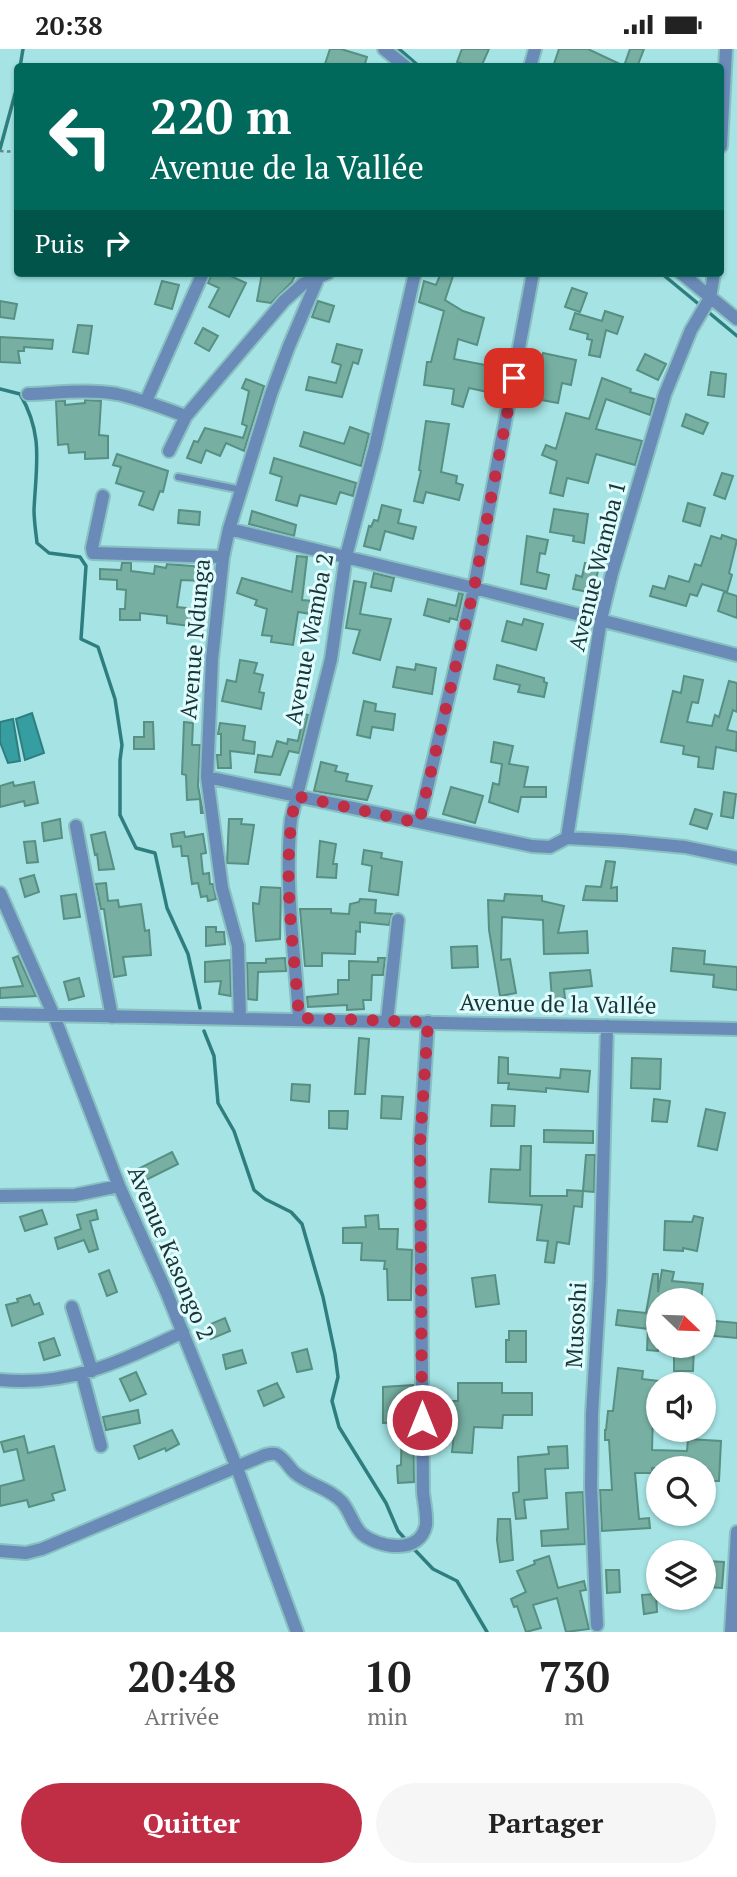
<!DOCTYPE html>
<html lang="fr">
<head>
<meta charset="utf-8">
<style>
	:root { --surface:#fff; --page:#f6f6f6; --text:#222; --muted:#767676; --accent:#bf2e44 }
	body { margin:0; font-family:"PT Serif",serif; background:var(--page); color:var(--text); height:100vh; display:flex; flex-direction:column; font-size:26px; white-space:nowrap }
	* { box-sizing:border-box; margin:0 }
	p { font-size:23px; color:var(--muted) }
	.icon { flex:none; width:38px; height:38px; fill:none; stroke:currentColor; stroke-width:2; stroke-linecap:round; stroke-linejoin:round }
	.map { position:relative; height:1583px; overflow:hidden }
	.panel { display:flex; flex-direction:column; background:var(--surface); flex:1 }
	.panel>* { flex:none }
	.guide { position:absolute; left:14px; top:14px; width:710px; height:214px; border-radius:7px; box-shadow:0 2px 5px #0004; background:#00695c; color:#fff; overflow:hidden }
	.needle { width:46px; rotate:113deg }
	.fabs { position:absolute; left:646px; top:1239px; display:grid; gap:14px }
	.fabs a { display:grid; place-items:center; width:70px; height:70px; border-radius:50%; background:var(--surface); box-shadow:0 2px 5px #0004; font-size:35px }
	.pin { position:absolute; display:grid; place-items:center; width:60px; height:60px; color:#fff; margin:-30px; border-radius:14px; box-shadow:0 4px 10px #0006 }
	.me { position:absolute; width:77px; margin:-38px; rotate:0deg; stroke-linejoin:round; filter:drop-shadow(0 0 5px #0008) }
	.turn { display:flex; align-items:center; gap:24px; height:147px; padding:0 21px; font-size:32px }
	.turn .icon { width:91px; height:91px; stroke-width:2.5 }
	.turn b { display:block; font-size:49px; line-height:60px }
	.then { display:flex; align-items:center; height:66px; padding:0 21px; background:#0003; gap:14px; font-size:26px }
	.eta { display:flex; justify-content:space-evenly; align-items:center; height:119px; text-align:center }
	.eta b { font-size:42px; font-weight:800; line-height:49px }
	.action { display:flex; gap:14px; margin-top:auto; padding:14px 21px }
	.action a { flex:1; height:80px; border-radius:42px; background:var(--accent); color:#fff; font-size:28px; font-weight:800; line-height:80px; text-align:center }
	.action a+a { background:var(--page); color:var(--text) }
	.status { display:flex; justify-content:space-between; align-items:center; height:49px; padding:0 35px; background:var(--surface); direction:ltr }
	.status svg { height:19px; fill:currentColor }
	.map>svg:first-child { display:block }
</style>
</head>
<body>
<div class="status"><b>20:38</b><svg viewBox="0 0 49 12"><path d="M0 12V9h3v3zM5 12V6h3v6zM10 12V3h3v9zM15 12V0h3v12zM26 1h20v11H26zM47 4h2v5h-2z"/></svg></div>
<div class="map">
<svg width="737" height="1583" viewBox="0 0 737 1583">
	<rect width="100%" height="100%" fill="#a5e3e4"/>
	<path fill="#369da0" stroke="#2e7e80" stroke-width="2" d="M32 664 44 704 25 711 16 670Z
		M13 670 20 712 8 714 0 693V673Z"/>
	<g fill="none" stroke-linecap="round" stroke-linejoin="round">
		<path stroke="#2e7e80" stroke-width="3.5" d="M399 0 420 18
			M20 18 23 0
			M0 100 18 34
			M661 224 701 257
			M707 262 737 287
			M0 340 20 345C44 386 36 416 34 461 34 472 36 484 37 494L49 504 80 508 86 517 81 590 98 598 115 650 122 696 120 711V766L136 799 155 804 167 859 188 905 200 959
			M204 982 214 1007 218 1054 234 1082 254 1141 265 1150 291 1163 302 1175 323 1248 335 1305 338 1328 332 1352 339 1378 386 1454 398 1482 407 1492
			M412 1498 433 1520 457 1532 487 1583"/>
	</g>
	<path fill="#77b0a3" stroke="#578f82" stroke-width="2" d="M330 0H341L367 8 364 18H324Z
		M462 0H489L481 18H471L457 13Z
		M559 0H588L624 17 630 0H644L637 18H553Z
		M212 224H224L246 234 229 268 209 258 219 239 208 234Z
		M262 224H296L292 233 271 254 257 252Z
		M441 224H454L445 251 463 262 484 269 477 296 458 290 454 310 506 320 504 330 496 326 492 344 469 339 463 358 452 355 454 340 424 336 427 313H431L444 262 419 253 424 232 436 236Z
		M162 232 179 236 172 260 155 255Z
		M572 239 587 244 580 263 565 258Z
		M0 252 17 255 14 270 0 268Z
		M318 252 334 257 329 273 312 268Z
		M605 262 623 268 617 285 606 281 600 308 589 306 592 291 587 290 588 285 570 280 575 264 602 272Z
		M78 276 92 277 88 305 73 303Z
		M203 279 218 287 209 302 195 294Z
		M0 288 53 291 52 300 24 298V302H18L20 314 0 313Z
		M337 295 362 301 358 315 353 313 342 348 306 341 309 328 336 334 341 316 332 313Z
		M543 304 576 311 571 336 562 334 558 354 536 350Z
		M645 305 666 315 658 331 637 321Z
		M711 323 726 325 724 348 708 346Z
		M602 329 631 340 630 343 654 350 650 366 606 350 596 380 642 392 635 416 596 405 588 434 567 429 563 447 550 444 557 412 542 406 546 396 556 400 566 364 589 370Z
		M246 330 264 337 244 402 226 394 220 407 206 401 201 414 187 409 194 392 198 393 205 379 243 389 247 377 242 375 249 342 242 339Z
		M85 351 101 352 99 386 108 387V409L85 410V403L69 404 68 395 58 396 56 352H65V356L85 354Z
		M686 365 708 374 703 385 682 377Z
		M426 372 449 375 441 423 457 427 456 434 463 436 459 451 426 443 423 454 414 452 421 422 419 421Z
		M350 378 369 385 361 417 300 397 304 383 344 395Z
		M117 405 168 422 163 443 160 442 153 461 139 456 144 443 116 434 121 418 113 416Z
		M274 409 356 434 353 447 340 443 336 455 300 446 297 457 276 451 282 428 270 424Z
		M722 424 733 427 725 450 714 446Z
		M688 454 705 459 700 477 683 472Z
		M382 456 401 461 398 474 416 478 413 490 385 482 380 501 364 497 369 477 371 478 374 471 378 472Z
		M554 460 588 465 584 494 573 492 574 487 550 483Z
		M179 461 200 463 199 476 178 474Z
		M252 462 296 476 294 487 249 475Z
		M722 486 737 491 729 524 732 526 727 543 702 535 697 547 690 545 686 557 650 547 653 537 665 540 669 527 689 533 695 515 701 517 711 487 721 490Z
		M527 487 548 491 545 505 540 504 537 523 549 526 546 540 521 535Z
		M297 507 307 508 302 551 313 552 311 565 298 563 293 596 271 593 272 587 262 586 267 560 255 556 257 551 237 544 242 529 292 543Z
		M122 514H131V522L154 525 155 517 166 519 167 515 204 518V532L181 531 177 558 205 561 203 582 189 580 190 577 167 574V567L140 564V571H120V560H125L126 541 117 540V531L100 530V520L121 521Z
		M585 514 599 517 593 544 573 540 576 526 582 528Z
		M374 524 394 529 391 542 371 538Z
		M354 532 366 534 360 565 391 570 380 611 353 604 360 581 346 579Z
		M724 543 737 547V569L718 562Z
		M459 544 463 545 457 571 450 569 449 573 424 566 428 550 456 557Z
		M524 570 543 575 536 601 502 592 507 572 522 576Z
		M240 611 257 614 254 624 263 626 259 643 264 644 261 660 222 652 227 631 236 633Z
		M416 615 436 619 432 645 393 638 397 618 415 621Z
		M497 616 544 629V633L547 634 544 648 518 643 520 636 494 630Z
		M684 627 703 631 698 654 692 653 687 673 712 677 715 666 719 668 729 632 737 634V663L733 661 727 681 737 683 736 702 716 698 713 720 698 718 699 708 683 705 684 697 661 693 673 642 681 644Z
		M364 652 376 655 375 662 395 665 393 681 372 678 370 689 357 686Z
		M304 665 308 666 299 704 289 702 280 726 255 723 258 706 272 708 277 692 287 695 288 690 298 692Z
		M144 673H153L154 700H134V688H144Z
		M184 673 193 674 192 696H200L198 737 203 764H201L200 750 187 751 186 726 182 725Z
		M220 674 245 677 243 691 255 693 254 705 230 702 231 719H218L217 706H221V685H218Z
		M494 693 513 697 509 715 528 718 524 738H546V748H521L518 763 489 753 493 734 499 736 502 715 491 713Z
		M321 713 337 717 335 722 348 725 346 732 372 737 367 751 314 742Z
		M13 733 14 737 34 733 38 754 25 757 24 752 0 758V737Z
		M451 738 483 747 475 774 443 765Z
		M724 743 736 745 733 769 721 767Z
		M695 760 712 765 707 780 690 775Z
		M60 770 62 789 44 792 42 774Z
		M229 770H242L241 775 254 776 248 815 227 814Z
		M105 783 114 820 99 821 97 805 95 806 91 786Z
		M184 783 185 788 203 785 206 804 201 805 203 825 209 824 210 835H213L216 850 208 852 207 847 201 848 198 834 192 835 188 807H182L181 797 173 798 171 785Z
		M35 792 38 813 27 814 24 793Z
		M320 792 336 795 333 815H337L336 829 317 828Z
		M364 801 382 804 381 809 402 813 398 846 369 842 372 817 362 815Z
		M606 812 615 813 611 839 617 838V852L583 851 586 837 601 838Z
		M34 826 39 843 25 848 20 830Z
		M106 834 108 852 118 851 119 858 141 855 145 882 149 881 151 906 123 908 126 926 114 928 104 860H101L96 835Z
		M261 838 281 839 280 890 256 892 253 860V854L259 855Z
		M76 845 80 868 64 870 61 847Z
		M505 845 542 847V852L564 857 558 884 587 882 588 904 544 905 543 871 502 868 501 911 510 910 516 944 500 947 489 881 488 851 504 852Z
		M360 850 376 851 375 864 392 865 389 876 360 873V883L356 882 355 905 322 904V917H305L300 860H331V864L349 865 350 855 359 853Z
		M206 878H216V883H224L225 895 206 897Z
		M477 897 478 918 452 919 451 898Z
		M673 899 705 902 704 915 737 918V941L713 938 714 926 671 922Z
		M18 907 36 947 0 949V939L23 937 13 909Z
		M285 909 286 922 258 923 257 951 248 950 247 914H266V910Z
		M378 909H385L383 926H372L371 951H363L364 960 347 961V956L308 958 307 948 338 945V931H349V912L378 913Z
		M230 911 231 947 219 945 221 932 205 933V913Z
		M590 921 592 937 564 940 565 949 552 950 550 924Z
		M79 929 84 947 69 951 64 933Z
		M359 989 369 990 365 1045H355Z
		M499 1008 508 1009V1025L560 1029 561 1020 590 1022 588 1043 546 1039V1043L508 1040 509 1034H498Z
		M632 1009 661 1010 660 1040 631 1039Z
		M292 1035 310 1036 309 1053 291 1051Z
		M382 1047 403 1048 401 1070 381 1069Z
		M654 1050 670 1052 667 1073 652 1072Z
		M492 1056 515 1057 514 1077H491Z
		M706 1060 725 1064 717 1101 698 1097Z
		M329 1062H348L347 1080 329 1079Z
		M544 1081 593 1082V1094L544 1093Z
		M521 1097H531L530 1147H567V1141L583 1142 582 1158 574 1157 569 1195 557 1193 554 1214 545 1213 548 1192 537 1191 542 1156 489 1153 491 1120 520 1121Z
		M172 1103 178 1115 136 1136 130 1124Z
		M586 1106H595L594 1143 583 1142Z
		M42 1161 47 1175 25 1182 20 1168Z
		M96 1161 98 1170 90 1172 98 1200 89 1203 84 1191 58 1200 55 1189 81 1180 77 1166Z
		M378 1166 379 1180H398L397 1200 412 1201 411 1251H388L387 1220H384L385 1212 361 1211 362 1194H343V1179L366 1178 365 1167Z
		M694 1167 703 1169 697 1202 683 1199V1202L664 1201 665 1172 692 1173Z
		M109 1221 117 1243 107 1247 99 1225Z
		M662 1221 674 1223 672 1232 703 1235 701 1251H658V1302L647 1301 648 1280 616 1276 618 1261 646 1264 653 1225H658V1243Z
		M495 1226 499 1255 476 1258 472 1229Z
		M30 1246 34 1256 39 1254 43 1265 12 1277 6 1256 18 1253 17 1250Z
		M225 1269 230 1282 211 1290 206 1277Z
		M704 1271 737 1274V1289L704 1286Z
		M509 1282H526V1313H506V1291H509Z
		M54 1289 60 1306 44 1311 39 1294Z
		M674 1297H694L693 1322H674Z
		M307 1300 312 1320 297 1323 292 1304Z
		M242 1301 246 1314 226 1320 223 1306Z
		M618 1319 643 1322 642 1330 658 1332V1364H653L652 1401 687 1402 688 1390 721 1392 719 1432H704V1419H652V1424H635L639 1470 649 1469 650 1479 602 1482 600 1441H612L609 1391H605V1381H606L608 1362H613Z
		M136 1323 146 1345 130 1352 120 1330Z
		M277 1334 284 1348 264 1357 258 1342Z
		M458 1334H502V1344H532V1366H503L502 1379 474 1378 472 1404 452 1403 456 1366 440 1365 441 1352H458Z
		M413 1336 414 1433 398 1434 397 1417 401 1416 402 1373 383 1374V1338Z
		M138 1361 140 1374 106 1381 103 1368Z
		M172 1381 179 1395 166 1402 165 1399 139 1410 134 1397Z
		M24 1387 28 1404 54 1397 65 1441 52 1445 54 1451 29 1458 27 1451 0 1457V1437L24 1431 17 1400 4 1403 1 1393Z
		M567 1397 568 1419 545 1420 547 1449 524 1451 526 1469 516 1470 513 1444 519 1443 518 1408 549 1405 548 1398Z
		M583 1443 585 1495 542 1497 541 1482 568 1480 566 1444Z
		M498 1470H510L513 1511 500 1513 497 1491Z
		M549 1507 558 1539 584 1532 586 1541 580 1542 589 1580 566 1583 557 1549 533 1556 541 1579 526 1583 517 1557 514 1558 511 1550 526 1543 517 1522 535 1515 534 1512Z
		M707 1512 724 1513 722 1539 706 1538Z
		M606 1521H619L620 1543 607 1544Z
		M656 1545 657 1563 644 1565 642 1546Z"/>
	<g fill="none" stroke-linecap="round" stroke-linejoin="round">
		<g stroke="#89c0c1" stroke-width="10">
			<path id="lane" d="M178 428 242 441"/>
		</g>
		<g stroke="#89c0c1" stroke-width="16">
			<path id="street" d="M384 0 406 18
				M530 18 535 0
				M721 97 726 0
				M681 224 737 270
				M28 345C57 344 88 340 117 345 141 350 163 359 186 367
				M146 352 203 224
				M169 402 186 367 284 252 303 235 328 224
				M103 447 92 499 93 504 223 508
				M229 480 474 539 737 606
				M207 728 532 797 550 798 567 789 622 792 685 798 737 809
				M419 773 474 539 533 224
				M76 777 112 968
				M567 789 601 570 612 524 665 345 691 281 710 249 714 224
				M0 844 54 967 119 1137 166 1242 237 1419 297 1583
				M0 965 737 980
				M299 969C295 903 284 836 291 770L331 610 346 507 375 398 415 224
				M240 970 238 897 222 839 207 728 212 610 223 508 229 480 271 345 289 297 319 227
				M387 972 398 871
				M0 1147 75 1146 119 1137
				M72 1258 92 1322
				M82 1325 101 1397
				M0 1331C70 1338 121 1312 183 1283
				M0 1502 26 1504 42 1500 265 1406C269 1405 272 1404 276 1405 284 1408 289 1419 295 1424 309 1436 329 1439 342 1453 350 1462 353 1477 362 1485 379 1499 420 1506 426 1476 427 1466 424 1453 423 1443L420 1095 428 973
				M597 1576 591 1437 592 1365 600 1232 607 977
				M731 1583 737 1483"/>
		</g>
		<path stroke="#5e898a" stroke-width="2.5" stroke-dasharray="3.5 3.5" stroke-linecap="butt" d="M0 102 18 103"/>
		<use href="#lane" stroke="#6a8ab8" stroke-width="6"/>
		<use href="#street" stroke="#6a8ab8" stroke-width="12"/>
	</g>
	<g fill="none" stroke-linecap="round" stroke-linejoin="round">
		<path stroke="#bf2e44" stroke-width="12" stroke-dasharray="0 21.6" d="M422 1371 420 1095 428 973 299 969C294 896 280 819 296 747L419 774 474 539 514 329"/>
	</g>
	<g text-anchor="middle" stroke-width="6" stroke-linejoin="round" paint-order="stroke">
		<g font-size="23" fill="#1b3435" stroke="#dffdfe">
			<text transform="translate(597 517) rotate(-76)" y="8">Avenue Wamba 1</text>
			<text transform="translate(195 590) rotate(-85)" y="8">Avenue Ndunga</text>
			<text transform="translate(309 590) rotate(-79)" y="8">Avenue Wamba 2</text>
			<text transform="translate(558 955) rotate(1)" y="8">Avenue de la Vallée</text>
			<text transform="translate(171 1204) rotate(67)" y="8">Avenue Kasongo 2</text>
			<text transform="translate(576 1276) rotate(-87)" y="8">Musoshi</text>
		</g>
	</g>
</svg>
<div class="fabs">
<a><svg class="needle" viewBox="-14 -14 28 28"><path d="M0-13l5 13h-10z" fill="#e53935"/><path d="M0 13l5-13h-10z" fill="#767676"/></svg></a>
<a><svg class="icon" aria-label="sound" viewBox="0 0 24 24"><path d="M4 9h4l5-4v14l-5-4H4zM17 9q2 3 0 6"/></svg></a>
<a><svg class="icon" aria-label="search" viewBox="0 0 24 24"><circle cx="10" cy="10" r="6"/><path d="M15 15l6 6"/></svg></a>
<a><svg class="icon" aria-label="layers" viewBox="0 0 24 24"><path d="M12 4l9 5-9 5-9-5zM3 14l9 5 9-5"/></svg></a>
</div>
<div class="pin" style="left:514px;top:329px;background:#d93025"><svg class="icon" aria-label="arrive" viewBox="0 0 24 24"><path d="M6 21V4h12l-3 4 3 4H6"/></svg></div>
<svg class="me" style="left:422px;top:1371px" viewBox="-20 -20 40 40"><circle r="17" fill="#bf2e44" stroke="#fff" stroke-width="3"/><path d="M0-11L8 9 0 5-8 9z" fill="#fff"/></svg>
<div class="guide">
<div class="turn"><svg class="icon" aria-label="left" viewBox="0 0 24 24"><path d="M17 20v-9H6M10 6l-5 5 5 5"/></svg><div><b>220 m</b>Avenue de la Vallée</div></div>
<div class="then">Puis<svg class="icon" aria-label="right" viewBox="0 0 24 24"><path d="M7 20v-9h11M14 6l5 5-5 5"/></svg></div>
</div>
</div>
<section class="panel">
<div class="eta">
<div><b>20:48</b><p>Arrivée</p></div>
<div><b>10</b><p>min</p></div>
<div><b>730</b><p>m</p></div>
</div>
<div class="action"><a>Quitter</a><a>Partager</a></div>
</section>
</body>
</html>
